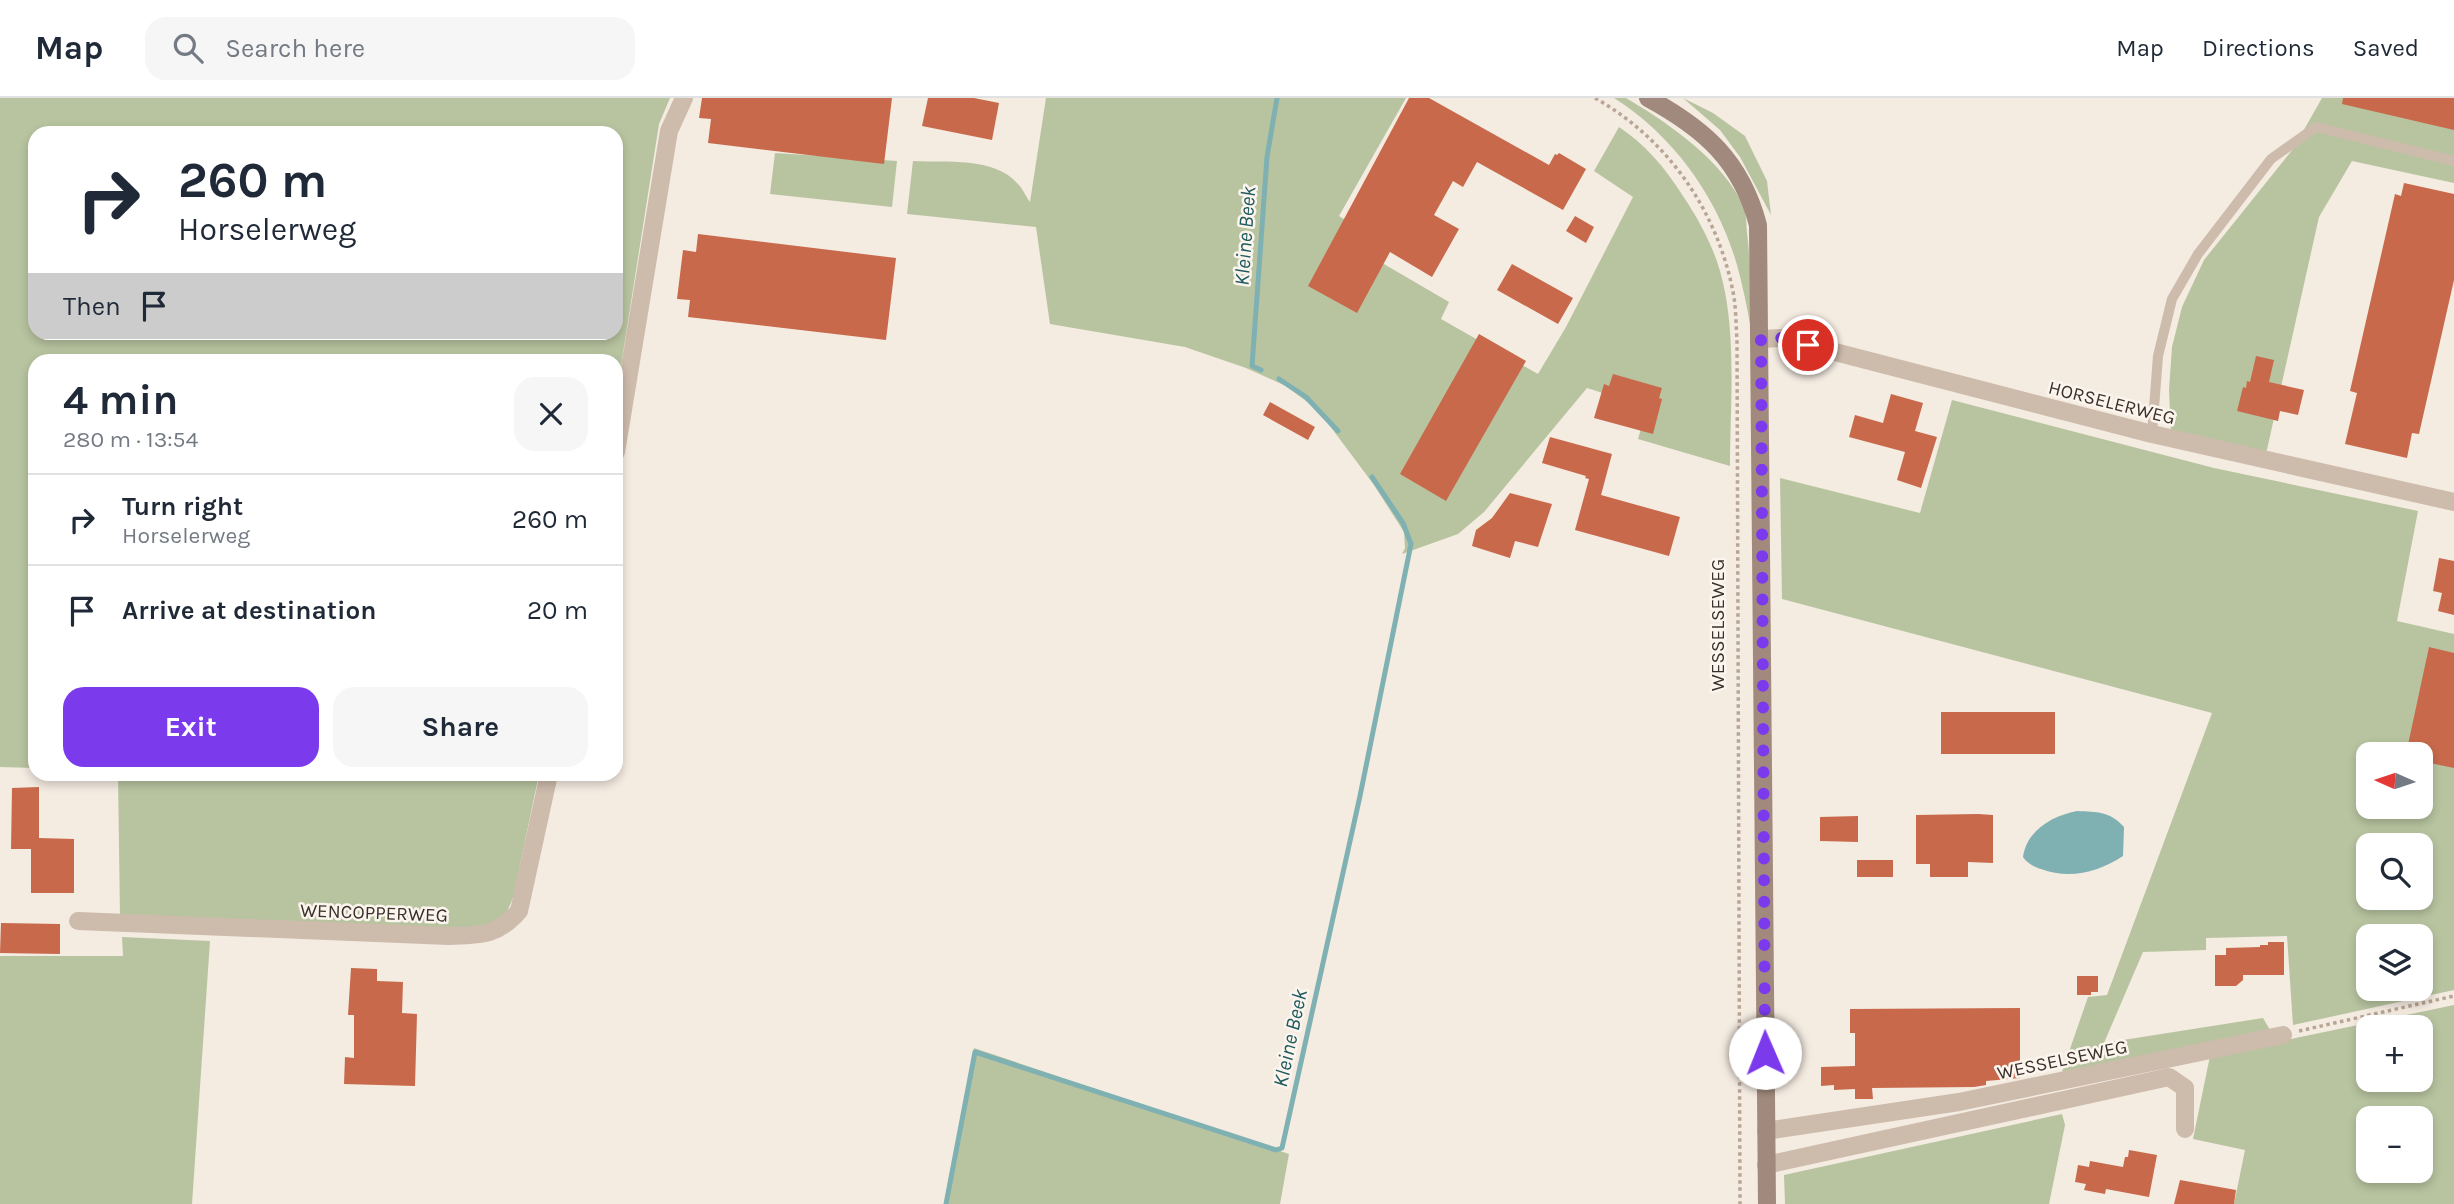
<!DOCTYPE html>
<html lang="en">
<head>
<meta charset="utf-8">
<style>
	:root { --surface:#fff; --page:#f6f6f7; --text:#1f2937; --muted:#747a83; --line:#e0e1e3; --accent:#7c3aed }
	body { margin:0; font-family:Karla,sans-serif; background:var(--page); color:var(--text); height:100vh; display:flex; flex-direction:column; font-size:26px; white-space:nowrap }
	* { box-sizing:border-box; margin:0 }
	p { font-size:23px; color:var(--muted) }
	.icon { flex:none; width:38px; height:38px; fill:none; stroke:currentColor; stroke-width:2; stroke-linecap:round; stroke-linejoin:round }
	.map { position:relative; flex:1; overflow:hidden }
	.details { position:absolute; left:28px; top:256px; width:595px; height:427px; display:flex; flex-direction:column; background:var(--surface); border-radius:21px; box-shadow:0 4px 10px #0003 }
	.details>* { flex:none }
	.guide { position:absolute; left:28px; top:28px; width:595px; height:214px; border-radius:21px; box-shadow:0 4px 10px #0003; background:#fff; color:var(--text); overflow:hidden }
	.needle { width:46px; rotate:273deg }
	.controls { position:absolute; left:2356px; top:644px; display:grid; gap:14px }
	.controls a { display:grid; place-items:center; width:77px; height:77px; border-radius:14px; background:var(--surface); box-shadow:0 4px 10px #0003; font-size:35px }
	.pin { position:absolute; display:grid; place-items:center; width:60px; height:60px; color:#fff; margin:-30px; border:4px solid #fff; border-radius:50%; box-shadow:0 2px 7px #0007 }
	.me { position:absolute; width:77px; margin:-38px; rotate:359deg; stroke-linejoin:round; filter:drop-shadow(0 0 5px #0008) }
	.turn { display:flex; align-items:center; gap:24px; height:147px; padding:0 35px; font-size:32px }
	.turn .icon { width:91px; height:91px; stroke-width:2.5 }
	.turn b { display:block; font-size:49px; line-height:60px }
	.then { display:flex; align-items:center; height:66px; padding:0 35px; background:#0003; gap:14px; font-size:26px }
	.round { display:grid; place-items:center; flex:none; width:74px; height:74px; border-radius:21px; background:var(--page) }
	.overview { display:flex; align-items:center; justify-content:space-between; height:119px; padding:0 35px }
	h1 { font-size:42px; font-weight:700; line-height:52px }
	.action { display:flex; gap:14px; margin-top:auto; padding:14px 35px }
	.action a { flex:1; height:80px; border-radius:21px; background:var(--accent); color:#fff; font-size:28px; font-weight:700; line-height:80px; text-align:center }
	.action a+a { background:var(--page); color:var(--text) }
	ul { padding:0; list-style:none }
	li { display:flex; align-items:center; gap:21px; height:91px; padding:0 35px; border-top:2px solid var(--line) }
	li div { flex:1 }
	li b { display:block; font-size:26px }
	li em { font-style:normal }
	header { display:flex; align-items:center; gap:42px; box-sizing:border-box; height:98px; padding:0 35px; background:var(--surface); border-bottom:2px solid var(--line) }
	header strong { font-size:33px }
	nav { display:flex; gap:38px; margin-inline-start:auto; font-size:24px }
	.search { width:490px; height:63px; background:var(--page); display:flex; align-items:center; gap:18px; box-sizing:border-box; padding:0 24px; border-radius:21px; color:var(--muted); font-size:26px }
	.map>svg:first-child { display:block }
</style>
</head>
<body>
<header>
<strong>Map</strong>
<div class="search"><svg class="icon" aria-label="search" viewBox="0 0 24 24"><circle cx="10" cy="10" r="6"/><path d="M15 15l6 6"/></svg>Search here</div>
<nav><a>Map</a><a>Directions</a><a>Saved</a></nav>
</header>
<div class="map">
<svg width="2454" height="1106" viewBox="0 0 2454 1106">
	<rect width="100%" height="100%" fill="#f4ebe1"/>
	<path fill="#b8c4a0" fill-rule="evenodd" d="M0 0H670L659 26 616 300V262H35V670L0 669ZM35 35H616V234H35Z
		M1046 0H1406L1339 118 1371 138 1365 155 1449 204 1441 221 1538 276 1566 229 1633 99 1594 73 1619 29C1645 46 1665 70 1681 95 1692 111 1702 128 1710 146 1740 211 1730 298 1730 368L1638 341 1647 309 1587 290 1484 414 1458 436 1402 456 1405 450 1404 434 1374 387 1318 312 1286 288 1246 270 1185 249 1050 226 1036 129 907 116 913 63C946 65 994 58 1018 86 1023 91 1026 99 1030 104Z
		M1614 0H1626L1631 3C1671 27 1724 64 1743 108 1747 116 1746 126 1747 135 1751 167 1751 199 1751 231 1747 210 1743 188 1737 167 1718 100 1674 38 1614 0Z
		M1683 0 1713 15 1745 38 1767 83 1771 117 1740 59 1720 32Z
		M2322 0H2454V85L2352 63 2319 119 2266 356 2171 335 2169 292 2172 249 2182 209 2204 162 2293 51Z
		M775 55 897 63 892 109 770 96Z
		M1952 302 2214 370 2418 413 2397 523 2454 536V892L2293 927 2287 838 2206 840V852L2143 854 2104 945 2263 920 2270 932 2062 974 2088 899 2107 897 2212 615 1782 501 1780 380 1920 415ZM2368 656H2420V709H2368ZM2368 747H2420V800H2368ZM2368 838H2420V891H2368Z
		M118 676H539L514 796C506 820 501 824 478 832L120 819Z
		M122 839 210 843 192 1106H0V858H123Z
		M2454 907V1106H2234L2245 1052 2193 1041 2210 958ZM2368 929H2420V982H2368ZM2368 1020H2420V1073H2368Z
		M974 950 1289 1056 1280 1106H944Z
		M2062 1016 2065 1027 2049 1106H1785L1784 1077Z"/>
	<path fill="#7fb0b2" d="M2077 713C2097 714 2110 713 2124 729L2123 758C2098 774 2070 782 2041 771 2033 768 2028 766 2023 759 2027 732 2052 718 2077 713Z"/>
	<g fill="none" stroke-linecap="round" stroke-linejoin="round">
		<path stroke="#7fb0b2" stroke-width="5" d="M1261 272 1252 268 1267 59 1277 0
			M1279 281 1306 299 1338 333
			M946 1106 975 954 1276 1052 1282 1050 1360 698 1411 446 1403 425 1372 379"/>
	</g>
	<path fill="#c8694b" d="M702 0H892L884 66 708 45 711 21 699 20Z
		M928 0H974L999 5 992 42 922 28Z
		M1409 0H1429L1549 67 1555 56 1557 57 1559 55 1586 71 1563 112 1477 64 1463 89 1453 83 1434 117 1459 131 1432 179 1390 154 1357 215 1308 188Z
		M2343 0H2454V32L2342 6Z
		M2404 85 2454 96V182L2419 336 2412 335 2407 360 2345 346 2357 295 2350 293 2395 96 2401 98Z
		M1575 118 1594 129 1586 145 1566 133Z
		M698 136 896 160 886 242 688 219 690 202 677 201 683 152 696 154Z
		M1512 166 1573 200 1558 226 1497 192Z
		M1479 236 1526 263 1446 403 1400 376Z
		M2256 258 2274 262 2269 284 2304 292 2298 317 2280 313 2278 323 2237 313 2243 289 2246 290 2247 283 2250 284Z
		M1613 276 1662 290 1659 300 1662 301 1653 336 1594 320 1604 286 1609 288Z
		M1891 296 1923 305 1915 333 1937 339 1921 390 1897 382 1905 354 1849 339 1855 317 1883 325Z
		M1270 304 1315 329 1308 342 1263 317Z
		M1550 339 1612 356 1601 397 1680 419 1669 458 1575 432 1589 381 1585 380 1586 378 1542 365Z
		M1510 395 1552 406 1538 449 1515 443 1510 460 1472 448 1476 432 1492 420Z
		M2439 460 2454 463V517L2438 513 2442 495 2433 493Z
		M2429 549 2454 555V670L2420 663V656H2406Z
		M1941 614H2055V656H1941Z
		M39 689V740L74 741V795H31V751H11L12 690Z
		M1978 716 1993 717V765L1968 764V779H1930V766H1916V717Z
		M1858 718V744L1820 743V719Z
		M1857 762H1893V779H1857Z
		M1 825 60 826V856L0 855Z
		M2268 844H2284V877H2243V882L2236 888H2215V857H2226V850L2260 849V847H2268Z
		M351 870 377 871V883L403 884 402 915 417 916 415 988 344 986 345 959 354 960V917H348Z
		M2077 878H2098V894H2091V897H2077Z
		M2020 910V980L1986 983V987L1974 989 1872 990 1873 1001H1855V991L1834 992V987L1821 988V969L1855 968V935H1850V911Z
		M2129 1052 2157 1057 2149 1099 2106 1091 2105 1096 2084 1092 2086 1086 2075 1084 2078 1067 2089 1069 2090 1063 2123 1069 2125 1059H2128Z
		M2180 1082 2236 1092 2234 1106H2174Z"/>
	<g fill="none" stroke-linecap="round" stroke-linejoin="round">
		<path stroke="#b9a596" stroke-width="3.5" stroke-dasharray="3.5 3.5" stroke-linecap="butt" d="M1595 0C1669 42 1719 115 1734 199 1736 213 1736 228 1737 242L1740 1106
			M2299 933 2454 898"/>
		<path stroke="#cdbbac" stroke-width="10" d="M2152 336 2158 258 2172 201 2198 156 2271 61 2316 29 2454 63"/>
		<path stroke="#cdbbac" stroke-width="18" d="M1761 241 1781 240 2152 336 2454 404
			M616 354 669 33 684 0
			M78 823 449 838C481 837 497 838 519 813L549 676
			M1766 1033 1959 1004 2283 937
			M1766 1067 2169 979 2185 990V1031"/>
		<path stroke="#a18a7d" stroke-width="18" d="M1648 0C1705 31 1741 63 1758 127L1767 1106"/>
	</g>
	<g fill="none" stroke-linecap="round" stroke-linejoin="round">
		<path stroke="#7c3aed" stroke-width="12" stroke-dasharray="0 21.6" d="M1765 955 1761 241 1781 240 1808 247"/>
	</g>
	<g text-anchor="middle" stroke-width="5" stroke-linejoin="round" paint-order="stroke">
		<g font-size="19" fill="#3b302b" stroke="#fbf5ee">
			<text transform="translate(2112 304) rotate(14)" y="7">HORSELERWEG</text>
			<text transform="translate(1717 527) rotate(-90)" y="7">WESSELSEWEG</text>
			<text transform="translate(374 814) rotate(2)" y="7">WENCOPPERWEG</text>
			<text transform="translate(2062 961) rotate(-12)" y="7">WESSELSEWEG</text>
		</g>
		<g font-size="21" font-style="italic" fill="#1f5a5e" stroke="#fbf5ee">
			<text transform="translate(1245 138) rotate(-86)" y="7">Kleine Beek</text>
			<text transform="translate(1290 940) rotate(-78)" y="7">Kleine Beek</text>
		</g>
	</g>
</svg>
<div class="controls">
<a><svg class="needle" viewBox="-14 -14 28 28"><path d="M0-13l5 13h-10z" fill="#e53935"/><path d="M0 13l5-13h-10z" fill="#747a83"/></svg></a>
<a><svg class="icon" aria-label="search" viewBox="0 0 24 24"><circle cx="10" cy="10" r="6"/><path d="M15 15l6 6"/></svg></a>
<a><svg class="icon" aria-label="layers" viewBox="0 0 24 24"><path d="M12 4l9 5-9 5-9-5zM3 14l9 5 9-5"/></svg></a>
<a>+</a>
<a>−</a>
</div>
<div class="pin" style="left:1808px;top:247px;background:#d93025"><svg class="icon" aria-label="arrive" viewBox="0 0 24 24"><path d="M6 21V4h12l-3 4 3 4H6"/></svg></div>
<svg class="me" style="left:1765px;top:955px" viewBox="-20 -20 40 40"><circle r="19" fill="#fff"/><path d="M0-13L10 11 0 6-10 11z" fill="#7c3aed"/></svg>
<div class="guide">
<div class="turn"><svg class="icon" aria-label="right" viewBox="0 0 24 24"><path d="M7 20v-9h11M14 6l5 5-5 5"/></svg><div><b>260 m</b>Horselerweg</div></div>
<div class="then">Then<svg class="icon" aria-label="arrive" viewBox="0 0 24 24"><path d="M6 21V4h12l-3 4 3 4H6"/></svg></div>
</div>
<section class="details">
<div class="overview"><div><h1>4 min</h1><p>280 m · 13:54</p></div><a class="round"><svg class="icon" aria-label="close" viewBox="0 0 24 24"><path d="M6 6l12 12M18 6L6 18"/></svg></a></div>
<ul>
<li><svg class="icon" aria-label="right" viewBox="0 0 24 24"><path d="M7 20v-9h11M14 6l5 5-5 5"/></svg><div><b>Turn right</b><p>Horselerweg</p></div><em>260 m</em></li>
<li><svg class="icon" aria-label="arrive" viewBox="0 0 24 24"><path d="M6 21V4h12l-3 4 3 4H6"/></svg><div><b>Arrive at destination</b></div><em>20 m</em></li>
</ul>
<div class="action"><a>Exit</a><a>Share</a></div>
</section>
</div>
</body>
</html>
